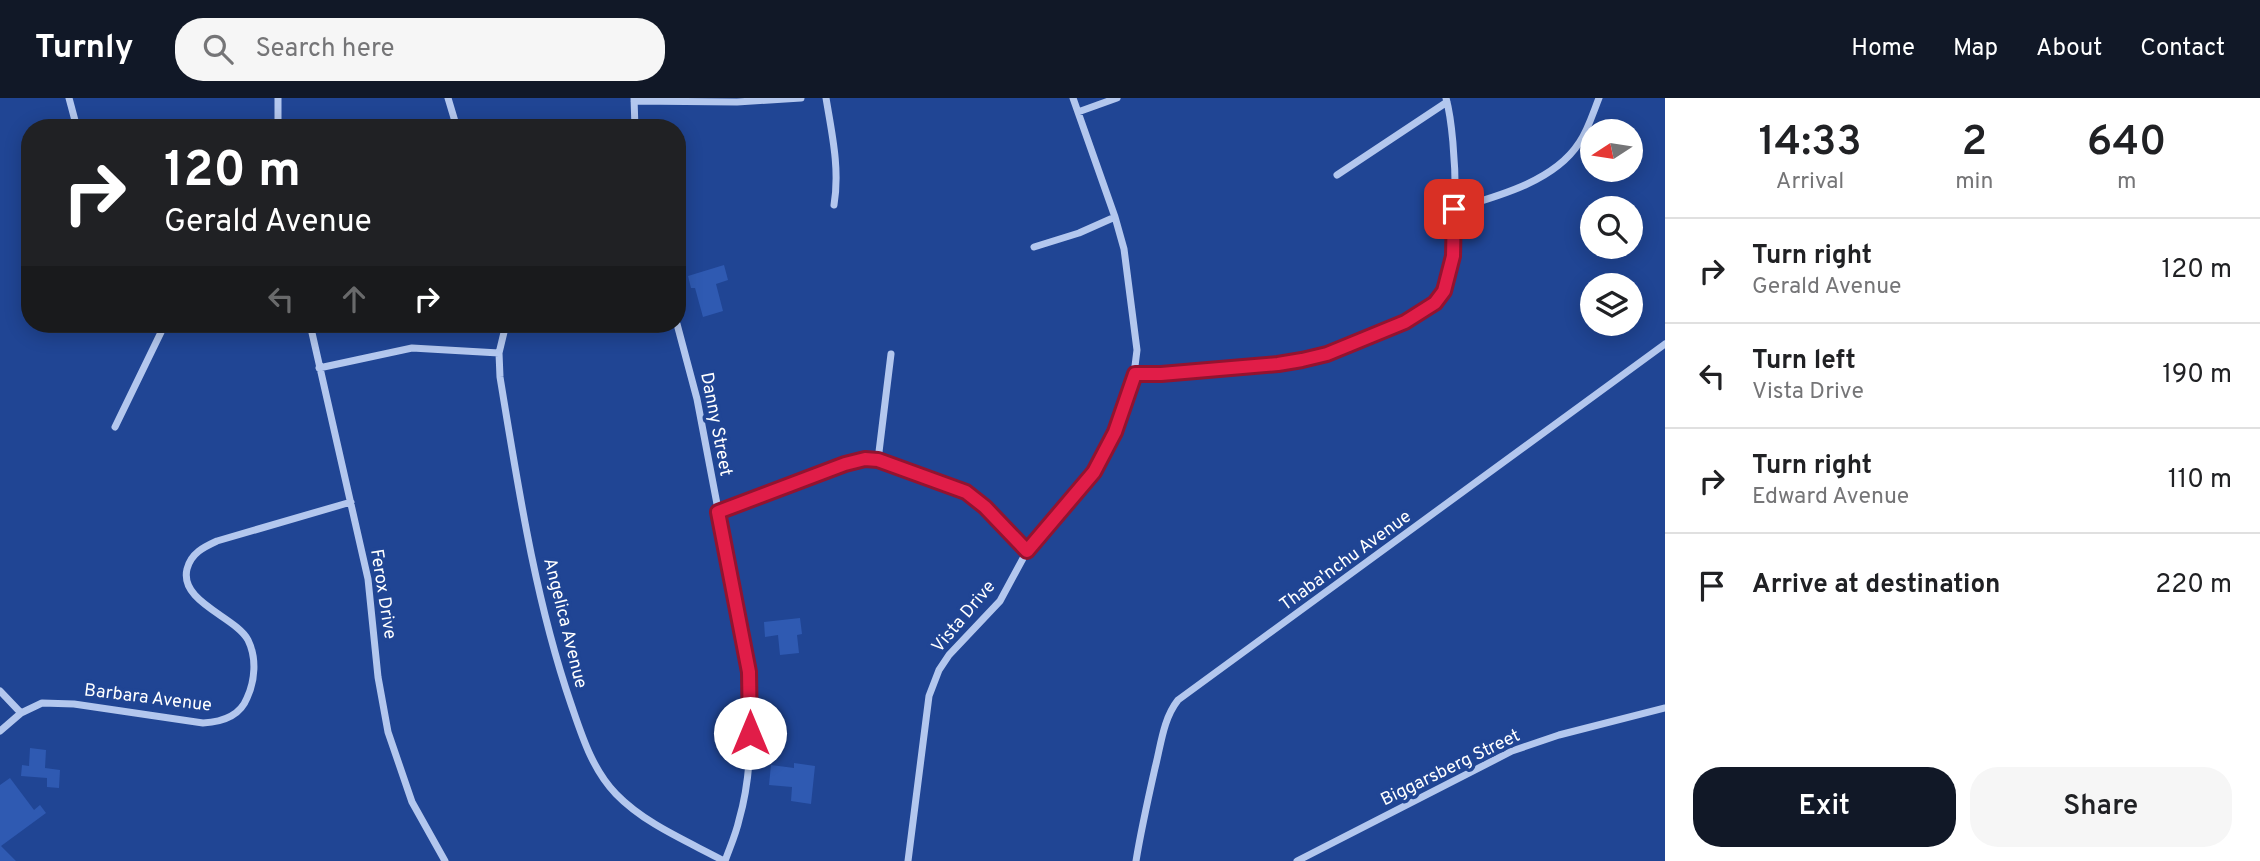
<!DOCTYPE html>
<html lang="en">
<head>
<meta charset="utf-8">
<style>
	:root { --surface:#fff; --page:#f6f6f6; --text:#202124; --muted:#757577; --line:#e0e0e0; --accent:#111827 }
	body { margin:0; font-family:Overpass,sans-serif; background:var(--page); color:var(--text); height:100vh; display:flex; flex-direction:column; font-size:26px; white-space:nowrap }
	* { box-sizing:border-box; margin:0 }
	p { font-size:23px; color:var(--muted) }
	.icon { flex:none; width:38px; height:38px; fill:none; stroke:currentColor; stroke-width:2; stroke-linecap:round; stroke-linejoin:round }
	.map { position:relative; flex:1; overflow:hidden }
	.drawer { display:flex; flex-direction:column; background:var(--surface); width:595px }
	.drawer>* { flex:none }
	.top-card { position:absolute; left:21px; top:21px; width:665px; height:214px; border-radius:28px; box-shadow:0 4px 18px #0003; background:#202124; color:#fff; overflow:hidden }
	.needle { width:46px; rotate:258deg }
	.controls { position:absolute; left:1580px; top:21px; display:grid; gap:14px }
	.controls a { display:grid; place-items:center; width:63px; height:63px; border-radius:50%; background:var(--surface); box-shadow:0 4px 18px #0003; font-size:35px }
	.pin { position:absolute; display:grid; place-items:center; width:60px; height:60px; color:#fff; margin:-30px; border-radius:14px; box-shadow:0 4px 10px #0006 }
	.me { position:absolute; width:77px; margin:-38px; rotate:0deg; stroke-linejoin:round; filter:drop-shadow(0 0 5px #0008) }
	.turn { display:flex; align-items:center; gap:24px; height:147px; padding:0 28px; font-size:32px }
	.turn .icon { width:91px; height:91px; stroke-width:2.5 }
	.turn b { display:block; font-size:49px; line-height:60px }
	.lanes { display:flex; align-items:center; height:66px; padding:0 28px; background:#0003; justify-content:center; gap:35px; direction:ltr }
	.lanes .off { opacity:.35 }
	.eta { display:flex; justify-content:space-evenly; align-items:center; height:119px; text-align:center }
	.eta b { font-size:42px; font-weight:600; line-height:49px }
	.cta { display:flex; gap:14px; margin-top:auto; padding:14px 28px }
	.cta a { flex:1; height:80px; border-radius:28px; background:var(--accent); color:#fff; font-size:28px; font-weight:600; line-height:80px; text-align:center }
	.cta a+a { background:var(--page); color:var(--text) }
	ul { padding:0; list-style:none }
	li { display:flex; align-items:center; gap:21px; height:105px; padding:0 28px; border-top:2px solid var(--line) }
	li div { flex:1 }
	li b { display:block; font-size:26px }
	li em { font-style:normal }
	header { display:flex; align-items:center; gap:42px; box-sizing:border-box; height:98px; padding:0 35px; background:var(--accent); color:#fff }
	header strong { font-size:33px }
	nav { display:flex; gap:38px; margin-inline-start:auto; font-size:24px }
	.search { width:490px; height:63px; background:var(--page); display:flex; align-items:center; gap:18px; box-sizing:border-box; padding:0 24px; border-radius:28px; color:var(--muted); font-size:26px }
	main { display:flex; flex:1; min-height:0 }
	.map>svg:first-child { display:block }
</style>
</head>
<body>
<header>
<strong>Turnly</strong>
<div class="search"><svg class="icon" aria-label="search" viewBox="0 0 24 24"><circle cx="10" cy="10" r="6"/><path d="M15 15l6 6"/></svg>Search here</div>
<nav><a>Home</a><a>Map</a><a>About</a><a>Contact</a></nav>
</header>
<main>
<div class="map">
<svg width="1665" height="763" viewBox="0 0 1665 763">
	<rect width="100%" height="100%" fill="#204594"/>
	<path fill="#2f5ab2" d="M724 167 728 182 716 186 723 213 703 219 695 190H691L688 178Z
		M800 520 802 536 797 537 799 555 780 557 778 537 765 539 764 524Z
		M30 650 46 652 45 670 60 672 59 690 47 689V680L21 678 22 667 29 668Z
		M794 665 815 668 811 706 791 703 792 689 769 687 771 667 794 670Z
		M10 680 34 712 40 707 46 715 1 748 16 763H0V687Z"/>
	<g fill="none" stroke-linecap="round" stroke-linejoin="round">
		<path stroke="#b3c7ee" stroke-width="7" d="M69 0 77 30
			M278 0V30
			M448 0 457 30
			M634 0 635 30
			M826 0C832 36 840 71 834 107
			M634 3 737 4 801 0
			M1078 14 1117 0
			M1337 77 1447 4
			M1454 111C1495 99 1554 84 1579 45 1588 32 1593 15 1599 0
			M1034 149 1079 135 1115 119
			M310 226 368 481 378 579 388 634 412 704 445 763
			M506 226 499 255 500 279C518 388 535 501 571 606 582 638 592 671 616 696 645 726 687 743 724 763
			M677 226 697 301 749 574C751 622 753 674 739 722 736 736 730 749 725 763
			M319 270 412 250 499 255
			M1134 276C1167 276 1198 273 1230 270 1262 267 1294 266 1325 256 1344 250 1362 241 1380 234 1399 227 1422 219 1436 204 1463 173 1457 39 1446 0
			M115 329 165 226
			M878 362 891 256
			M718 414 845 366 865 361 878 362 966 394 985 409 1027 453
			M0 593 21 615
			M0 633 21 615 42 605 74 606 203 625C221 624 240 618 247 600 255 583 257 560 248 542 236 519 179 504 187 471 191 455 204 449 217 443L351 404
			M908 763 929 598 939 572 949 557 1000 503 1027 453 1094 374 1108 351 1134 276 1137 252 1124 151 1115 119 1073 0
			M1136 763C1141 732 1148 701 1155 670 1161 647 1163 621 1178 602L1665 246
			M1297 763 1512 653 1559 637 1665 610"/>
	</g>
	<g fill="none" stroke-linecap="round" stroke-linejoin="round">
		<g stroke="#92132f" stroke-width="18">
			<path id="route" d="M750 635 749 574 718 414 845 366 865 361 878 362 966 394 985 409 1027 453 1094 374 1115 334 1135 276H1161L1278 266 1302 262 1327 256 1405 224 1435 205 1444 193 1453 158 1454 111"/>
		</g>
		<use href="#route" stroke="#e11d48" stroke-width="12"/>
	</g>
	<g text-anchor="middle" stroke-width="7" stroke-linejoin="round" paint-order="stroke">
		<g font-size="18" fill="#fff" stroke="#204594">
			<text transform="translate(717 326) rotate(79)" y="6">Danny Street</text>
			<text transform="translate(1345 462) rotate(-36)" y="6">Thaba'nchu Avenue</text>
			<text transform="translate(384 496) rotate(81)" y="6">Ferox Drive</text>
			<text transform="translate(963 518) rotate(-50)" y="6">Vista Drive</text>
			<text transform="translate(566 525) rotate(76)" y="6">Angelica Avenue</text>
			<text transform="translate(148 599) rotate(7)" y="6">Barbara Avenue</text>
			<text transform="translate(1450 669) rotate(-26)" y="6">Biggarsberg Street</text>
		</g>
	</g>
</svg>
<div class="controls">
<a><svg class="needle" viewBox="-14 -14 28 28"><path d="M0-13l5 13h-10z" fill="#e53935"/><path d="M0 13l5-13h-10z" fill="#757577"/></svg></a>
<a><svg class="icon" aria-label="search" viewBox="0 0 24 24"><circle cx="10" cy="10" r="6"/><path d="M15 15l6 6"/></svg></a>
<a><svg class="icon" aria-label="layers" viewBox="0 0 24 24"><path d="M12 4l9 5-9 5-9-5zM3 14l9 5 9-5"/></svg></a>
</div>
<div class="pin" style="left:1454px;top:111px;background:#d93025"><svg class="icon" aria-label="arrive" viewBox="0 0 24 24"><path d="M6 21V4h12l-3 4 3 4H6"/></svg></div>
<svg class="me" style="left:750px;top:635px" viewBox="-20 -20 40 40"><circle r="19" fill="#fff"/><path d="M0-13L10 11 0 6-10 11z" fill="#e11d48"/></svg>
<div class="top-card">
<div class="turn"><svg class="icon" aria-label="right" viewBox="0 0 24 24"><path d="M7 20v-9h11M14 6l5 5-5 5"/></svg><div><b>120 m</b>Gerald Avenue</div></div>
<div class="lanes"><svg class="icon off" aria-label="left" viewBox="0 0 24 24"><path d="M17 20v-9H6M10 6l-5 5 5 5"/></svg><svg class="icon off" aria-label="ahead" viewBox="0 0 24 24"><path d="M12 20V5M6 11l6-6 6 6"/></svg><svg class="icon" aria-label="right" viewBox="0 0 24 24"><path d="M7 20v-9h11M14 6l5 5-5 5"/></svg></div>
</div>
</div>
<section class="drawer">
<div class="eta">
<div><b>14:33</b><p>Arrival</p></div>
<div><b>2</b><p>min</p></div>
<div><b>640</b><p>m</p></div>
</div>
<ul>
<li><svg class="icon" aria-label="right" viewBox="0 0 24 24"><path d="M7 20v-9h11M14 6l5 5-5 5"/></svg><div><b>Turn right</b><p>Gerald Avenue</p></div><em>120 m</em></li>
<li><svg class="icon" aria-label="left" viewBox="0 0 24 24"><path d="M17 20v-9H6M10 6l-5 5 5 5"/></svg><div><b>Turn left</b><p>Vista Drive</p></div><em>190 m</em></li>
<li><svg class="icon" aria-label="right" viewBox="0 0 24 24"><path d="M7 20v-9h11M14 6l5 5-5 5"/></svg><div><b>Turn right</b><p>Edward Avenue</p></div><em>110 m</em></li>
<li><svg class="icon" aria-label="arrive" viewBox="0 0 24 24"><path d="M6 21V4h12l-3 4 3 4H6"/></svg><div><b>Arrive at destination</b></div><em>220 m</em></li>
</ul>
<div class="cta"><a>Exit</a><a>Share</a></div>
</section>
</main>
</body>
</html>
